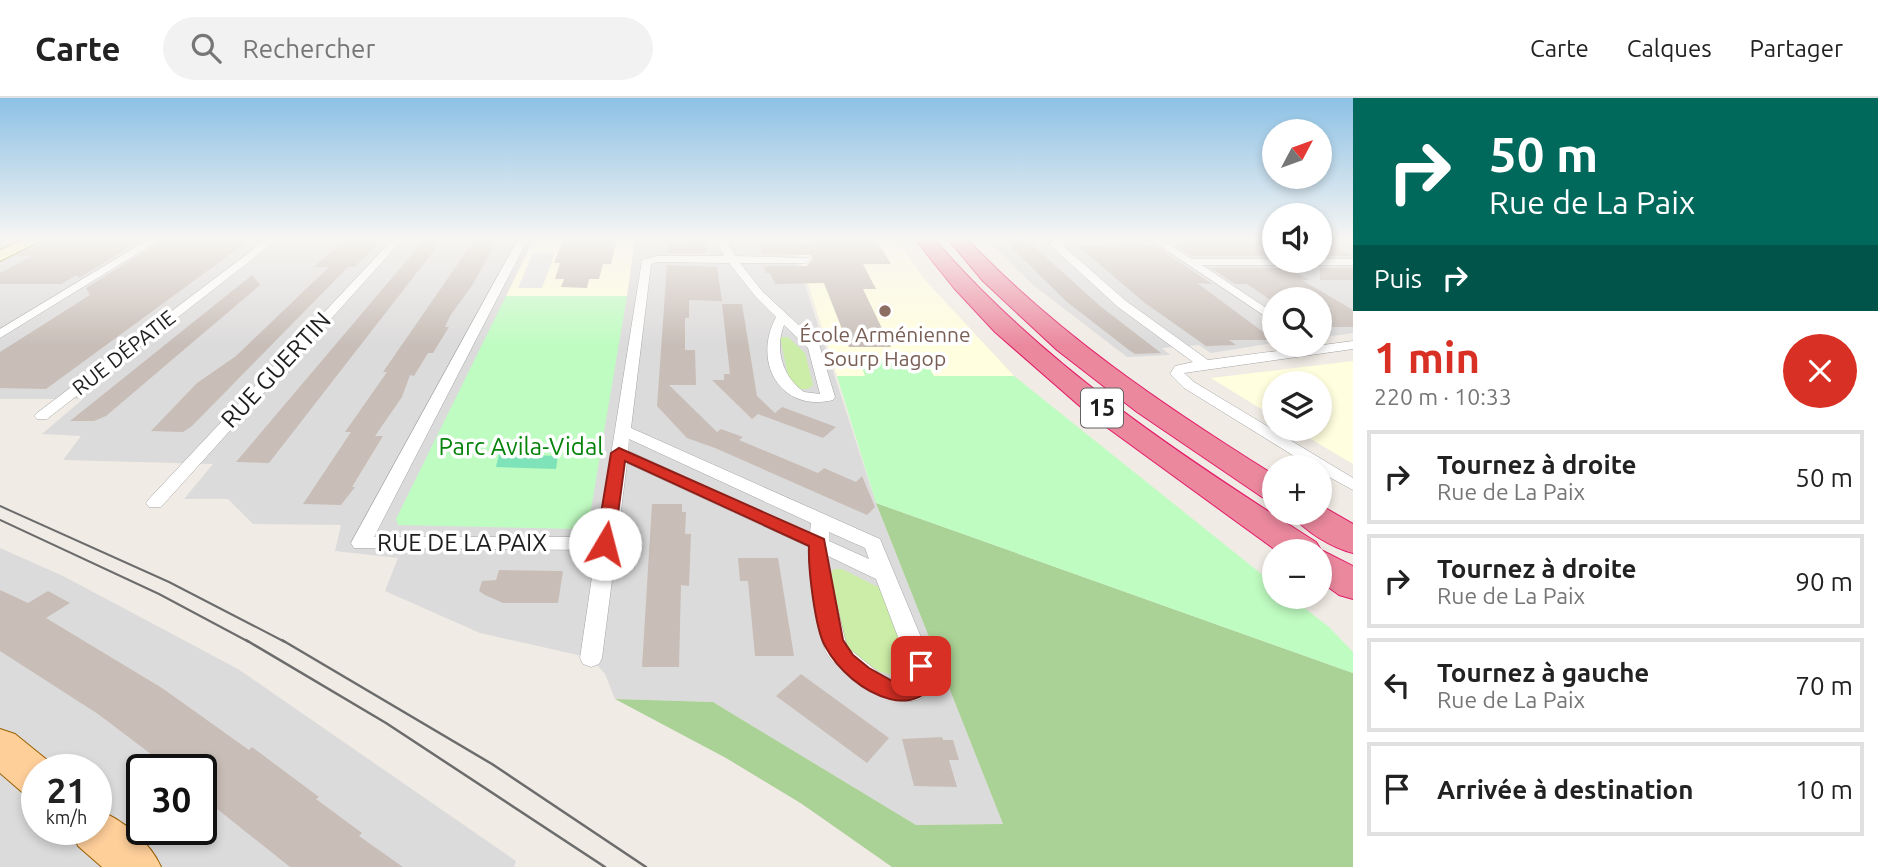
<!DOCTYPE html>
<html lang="fr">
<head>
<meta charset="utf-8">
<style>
	:root { --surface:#fff; --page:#f2f2f2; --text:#222; --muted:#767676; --line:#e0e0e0; --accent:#d93025 }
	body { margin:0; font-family:Ubuntu,sans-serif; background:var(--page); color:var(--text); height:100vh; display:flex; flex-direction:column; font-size:26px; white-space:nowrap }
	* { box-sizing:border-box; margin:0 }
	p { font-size:23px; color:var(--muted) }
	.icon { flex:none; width:38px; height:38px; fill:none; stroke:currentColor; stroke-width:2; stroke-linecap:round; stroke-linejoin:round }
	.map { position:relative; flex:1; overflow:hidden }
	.details { display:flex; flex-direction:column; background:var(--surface); width:525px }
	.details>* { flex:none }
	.banner { background:#00695c; color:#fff; overflow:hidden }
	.needle { width:46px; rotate:49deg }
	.controls { position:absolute; left:1262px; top:21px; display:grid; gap:14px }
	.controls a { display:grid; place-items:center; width:70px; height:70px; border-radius:50%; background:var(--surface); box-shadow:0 4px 10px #0003; font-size:35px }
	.speed { position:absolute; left:21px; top:656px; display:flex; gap:14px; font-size:35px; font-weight:700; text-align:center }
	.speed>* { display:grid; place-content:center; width:91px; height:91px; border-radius:50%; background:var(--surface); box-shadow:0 4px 10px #0003; line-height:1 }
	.speed small { font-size:18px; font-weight:400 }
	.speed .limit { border:4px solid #111; border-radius:10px; background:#fff; color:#111 }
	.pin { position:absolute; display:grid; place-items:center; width:60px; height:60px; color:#fff; margin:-30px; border-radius:14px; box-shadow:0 4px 10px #0006 }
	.me { position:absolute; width:77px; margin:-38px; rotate:8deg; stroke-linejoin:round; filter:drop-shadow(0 0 5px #0008) }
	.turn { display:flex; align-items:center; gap:24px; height:147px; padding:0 21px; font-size:32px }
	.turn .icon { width:91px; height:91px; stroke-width:2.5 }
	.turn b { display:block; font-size:49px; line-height:60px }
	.then { display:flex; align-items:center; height:66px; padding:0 21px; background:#0003; gap:14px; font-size:26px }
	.round { display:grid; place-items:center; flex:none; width:74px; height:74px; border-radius:37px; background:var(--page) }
	.summary { display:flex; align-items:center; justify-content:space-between; height:119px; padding:0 21px }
	h1 { font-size:42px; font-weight:600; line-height:52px; color:var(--accent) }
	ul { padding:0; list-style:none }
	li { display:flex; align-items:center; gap:21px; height:94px; margin:0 14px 10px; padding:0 7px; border:4px solid var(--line); border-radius:0px }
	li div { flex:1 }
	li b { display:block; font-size:26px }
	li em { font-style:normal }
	header { display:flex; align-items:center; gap:42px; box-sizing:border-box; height:98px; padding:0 35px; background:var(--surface); border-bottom:2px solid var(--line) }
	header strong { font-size:33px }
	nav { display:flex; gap:38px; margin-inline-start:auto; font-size:24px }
	.search { width:490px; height:63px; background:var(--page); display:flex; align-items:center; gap:18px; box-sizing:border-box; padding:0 24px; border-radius:38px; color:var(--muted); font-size:26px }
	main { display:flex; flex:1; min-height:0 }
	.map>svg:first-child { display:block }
</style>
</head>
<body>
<header>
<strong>Carte</strong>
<div class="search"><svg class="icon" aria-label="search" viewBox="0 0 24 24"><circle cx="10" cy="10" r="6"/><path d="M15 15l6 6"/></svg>Rechercher</div>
<nav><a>Carte</a><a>Calques</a><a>Partager</a></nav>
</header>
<main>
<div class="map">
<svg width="1353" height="769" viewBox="0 0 1353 769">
	<rect width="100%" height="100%" fill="#f0ebe4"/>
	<path fill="#dcdbdb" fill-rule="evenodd" d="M0 141H790L876 405 1003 726 916 727 713 604 615 601 605 576 591 560 480 535 385 493 398 460 335 453 341 427 253 426 228 401H184L213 366 63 362 81 338 42 336 83 301H0Z
		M986 141H1056L1075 147 1144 144 1152 148 1179 146 1171 141H1274V163H1320V141H1353V235L1325 239 1320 236V201H1274V245L1211 255 1199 247 1162 250 1170 257 1127 259 1032 186Z
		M0 450 63 478 238 571 516 763 514 769H0ZM37 672H96V732H37ZM142 672H201V732H142Z"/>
	<path fill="#fffede" d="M534 141H635L627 198H506Z
		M794 141H896L926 183 1014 278H837Z
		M1353 263V366L1294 331H1320V285H1274V319L1211 280Z"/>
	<path fill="#cceda7" d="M780 239H788L805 255 813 287C806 295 797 290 790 287Z
		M834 471H842L880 490 909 564 905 573 893 577 880 574 851 554 844 540 830 476Z"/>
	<path fill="#aad196" d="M876 405 1353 575V769H892L802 706 726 660 615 601 713 604 916 727 1003 726Z"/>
	<path fill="#bffcc1" d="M506 198H627L589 423 576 431 398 427 396 421Z
		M859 261 925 262 934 278H1014L1274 486V499H1290L1329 529 1353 554V575L876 405 837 278H865Z"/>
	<path fill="#7ee3b8" d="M499 356 558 358 556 371 496 369Z"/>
	<path fill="#e2e2e2" d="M533 155H555L542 190H518Z"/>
	<path fill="#c8bdb7" d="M46 141H138L134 143H140L79 180 77 177 61 186H0V175L32 158H15Z
		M345 141H383L355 169H348L192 328 183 334 151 333 197 285 236 258 329 169H314Z
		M425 141H443L269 365 236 364Z
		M475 141H498L473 186 450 218 445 229H449L433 255H428L414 278 410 277 402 299 375 338H383L352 389H355L341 407 303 406 351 334H345L387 274H383Z
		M563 141H617L611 166H603L599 181H589L587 190 561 189 564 181H555L560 165H554Z
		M683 141H704L707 155H668L669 145H683Z
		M811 141H876L891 166H863L876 191H863L891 249H849L824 185 775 186 770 175H766L764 168H806L813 161 810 157 762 156 760 145H813Z
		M1003 141H1026L1100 208 1161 255 1135 256 1129 252 1067 204Z
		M1175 141H1243L1271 158H1193L1175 147H1185Z
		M1320 141 1352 158H1320Z
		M162 143 247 144 46 291 0 290V254L90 197 86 190Z
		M1118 146 1154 147 1212 186 1197 185 1274 242H1229L1236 247 1206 248 1145 205 1078 148 1121 149Z
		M667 167 717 169 722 203 689 202V220H685V252H695L696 287H669L717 334 721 331 743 339 739 342 818 375 824 370 856 384 862 378 875 409 867 417 715 350 687 340 657 308Z
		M1211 170H1289L1309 182H1302L1353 212V229H1320V201H1269L1247 186H1235Z
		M1320 170H1353V182H1320Z
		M252 177 260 187 106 318 94 323H70Z
		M722 206H742L757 298 775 315 782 309 836 329 823 340 758 316 752 321 712 282H724V276H730Z
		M652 406H682V414H686L685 436H691L689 488 681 487 679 569H642Z
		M738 460H778L794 558H755L748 483H740Z
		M499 472 563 473 558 505H503L485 497 479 493 482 483 496 482Z
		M0 492 28 505 48 493 70 505 46 520 162 590 249 652 252 649 319 699 316 701 362 735 359 738 403 769H290L201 698V672H172L98 616 0 553Z
		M801 576 889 640 867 665 776 598Z
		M942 639 943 642H953L959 662H949L957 689 914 688 902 641Z"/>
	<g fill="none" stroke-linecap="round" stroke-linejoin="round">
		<g stroke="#a5a5a5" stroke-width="1">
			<path id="street" d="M149 141H161L0 240V231Z
				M267 141H278L47 321H37L34 318 37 315Z
				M393 141H403L161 409H149L146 405 149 401Z
				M518 141H528L374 439H598L642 162 657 158H724L716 141H726L735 158 810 160 811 162 806 165H740L763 194 819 246 835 299 833 302C780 315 752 264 776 219L755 198 729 165 657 164 651 166 631 330 880 441 933 568 934 586C915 623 868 593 846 574 840 569 831 563 827 556 817 536 807 471 809 449L627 365 602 560 599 566 591 569 583 566 580 560 596 452 354 450 351 445ZM784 227 808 250 820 296 804 294C783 279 774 252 784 227ZM629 341 811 425 810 435 628 353ZM829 434 865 450 869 461 829 443ZM828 458 876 481 909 568 910 582H893L883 578 847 549 827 467Z
				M1055 141H1095L1090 144 1061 146 1126 203 1208 262 1353 243V251L1184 275 1194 284 1353 380V392L1320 374V369H1312L1184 290 1170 276 1175 268 1193 264 1118 209 1050 147 1049 145Z
				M1150 141H1161L1192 161H1353V167H1202L1274 215V224Z
				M1347 141H1353V144L1348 143Z"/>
		</g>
		<g stroke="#727b00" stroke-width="2">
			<path id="secondary" d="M25 141H44L0 163V152Z"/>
		</g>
		<g stroke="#996000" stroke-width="2">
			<path id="primary" d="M0 631 15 636 52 666 55 672H37V699L22 694 0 675Z
				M96 711C122 721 150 744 161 769H102L78 748 72 732H96Z"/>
		</g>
		<g stroke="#e31b68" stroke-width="2">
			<path id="highway" d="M915 141H934C1042 266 1178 356 1316 444L1321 452 1353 468V501L1339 497 1320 483V453H1277L1090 317 995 234 954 190Z
				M948 141H967C1057 236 1164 308 1274 377V402L1262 399 1137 314 1057 252 983 183Z
				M1320 407 1353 426V455C1333 450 1303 433 1291 415H1320Z"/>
		</g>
		<use href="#street" fill="#fff" fill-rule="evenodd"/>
		<use href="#secondary" fill="#fcfdb5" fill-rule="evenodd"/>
		<use href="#primary" fill="#ffcf9a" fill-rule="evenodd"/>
		<use href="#highway" fill="#eb889e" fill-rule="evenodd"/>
		<path stroke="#6c6c6c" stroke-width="2" d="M0 408 169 484 285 544
			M0 422 159 496 249 544"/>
		<path stroke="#6c6c6c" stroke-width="2.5" d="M246 542 386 625 605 769
			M282 542 492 666 646 769"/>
	</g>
	<linearGradient id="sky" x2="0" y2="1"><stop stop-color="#8cc1e5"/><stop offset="0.57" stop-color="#f8f6f3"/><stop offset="1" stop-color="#f8f6f3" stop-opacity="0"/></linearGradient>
	<rect width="1353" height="248" fill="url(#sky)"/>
	<path fill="#d93025" stroke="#8d1f18" stroke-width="2" d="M619 350 824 441 843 542 853 557 869 570 894 584H910L914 562 921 559 929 562C944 591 917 608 890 601 863 594 838 572 825 548 815 530 808 470 809 448L625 363 614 446 605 452 599 450 596 446 611 355Z"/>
	<circle fill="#8d6e63" stroke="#fff" stroke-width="2.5" cx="885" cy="213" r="7"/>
	<g text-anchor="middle" stroke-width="7" stroke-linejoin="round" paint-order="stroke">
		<g font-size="21" fill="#785e54" stroke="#fff">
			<text x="885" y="244">École Arménienne<tspan x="885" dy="24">Sourp Hagop</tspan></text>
		</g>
		<g font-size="21" fill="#1e1e1e" stroke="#fff">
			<text transform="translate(124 255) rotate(-38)" y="7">RUE DÉPATIE</text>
		</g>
		<rect fill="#fff" stroke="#626262" stroke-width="2" x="1081" y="290.5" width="42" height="39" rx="5"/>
		<g font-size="23" font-weight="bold" fill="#1e1e1e">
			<text x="1102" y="318">15</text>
		</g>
		<g font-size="24" fill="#1e1e1e" stroke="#fff">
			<text transform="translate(276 272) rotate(-47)" y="8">RUE GUERTIN</text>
			<text x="462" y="453">RUE DE LA PAIX</text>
		</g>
		<g font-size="24" fill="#06830b" stroke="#fff">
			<text x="521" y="357">Parc Avila-Vidal</text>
		</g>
	</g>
</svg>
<div class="controls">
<a><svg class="needle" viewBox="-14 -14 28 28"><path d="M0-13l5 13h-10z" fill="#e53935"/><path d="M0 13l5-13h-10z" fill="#767676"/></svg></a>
<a><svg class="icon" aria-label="sound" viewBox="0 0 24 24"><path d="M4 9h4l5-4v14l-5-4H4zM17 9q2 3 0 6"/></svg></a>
<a><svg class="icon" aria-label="search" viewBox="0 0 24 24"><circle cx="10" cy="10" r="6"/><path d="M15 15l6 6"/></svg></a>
<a><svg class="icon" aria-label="layers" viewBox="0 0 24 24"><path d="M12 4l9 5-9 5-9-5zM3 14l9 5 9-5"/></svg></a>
<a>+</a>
<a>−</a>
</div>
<div class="speed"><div>21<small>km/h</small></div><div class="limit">30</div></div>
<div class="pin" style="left:921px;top:568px;background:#d93025"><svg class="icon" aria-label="arrive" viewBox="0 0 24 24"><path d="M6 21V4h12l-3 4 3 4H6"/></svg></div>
<svg class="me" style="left:605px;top:446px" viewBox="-20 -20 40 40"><circle r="19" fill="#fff"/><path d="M0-13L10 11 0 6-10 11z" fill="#d93025"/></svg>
</div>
<section class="details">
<div class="banner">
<div class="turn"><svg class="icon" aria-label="right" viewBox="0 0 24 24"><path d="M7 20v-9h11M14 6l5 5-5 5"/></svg><div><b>50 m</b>Rue de La Paix</div></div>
<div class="then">Puis<svg class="icon" aria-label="right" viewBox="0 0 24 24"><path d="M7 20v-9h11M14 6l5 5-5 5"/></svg></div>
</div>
<div class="summary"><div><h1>1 min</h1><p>220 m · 10:33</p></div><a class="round" style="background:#d93025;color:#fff"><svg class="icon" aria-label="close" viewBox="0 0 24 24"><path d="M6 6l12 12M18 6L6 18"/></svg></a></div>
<ul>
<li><svg class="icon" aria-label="right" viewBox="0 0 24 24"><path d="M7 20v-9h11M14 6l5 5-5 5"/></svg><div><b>Tournez à droite</b><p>Rue de La Paix</p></div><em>50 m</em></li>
<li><svg class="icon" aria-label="right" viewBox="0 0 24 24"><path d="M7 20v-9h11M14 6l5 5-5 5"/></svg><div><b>Tournez à droite</b><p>Rue de La Paix</p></div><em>90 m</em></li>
<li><svg class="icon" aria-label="left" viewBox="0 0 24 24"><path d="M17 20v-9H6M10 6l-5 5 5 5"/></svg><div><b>Tournez à gauche</b><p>Rue de La Paix</p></div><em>70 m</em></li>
<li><svg class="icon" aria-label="arrive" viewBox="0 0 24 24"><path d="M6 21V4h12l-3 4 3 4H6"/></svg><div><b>Arrivée à destination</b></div><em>10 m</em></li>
</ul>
</section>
</main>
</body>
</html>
